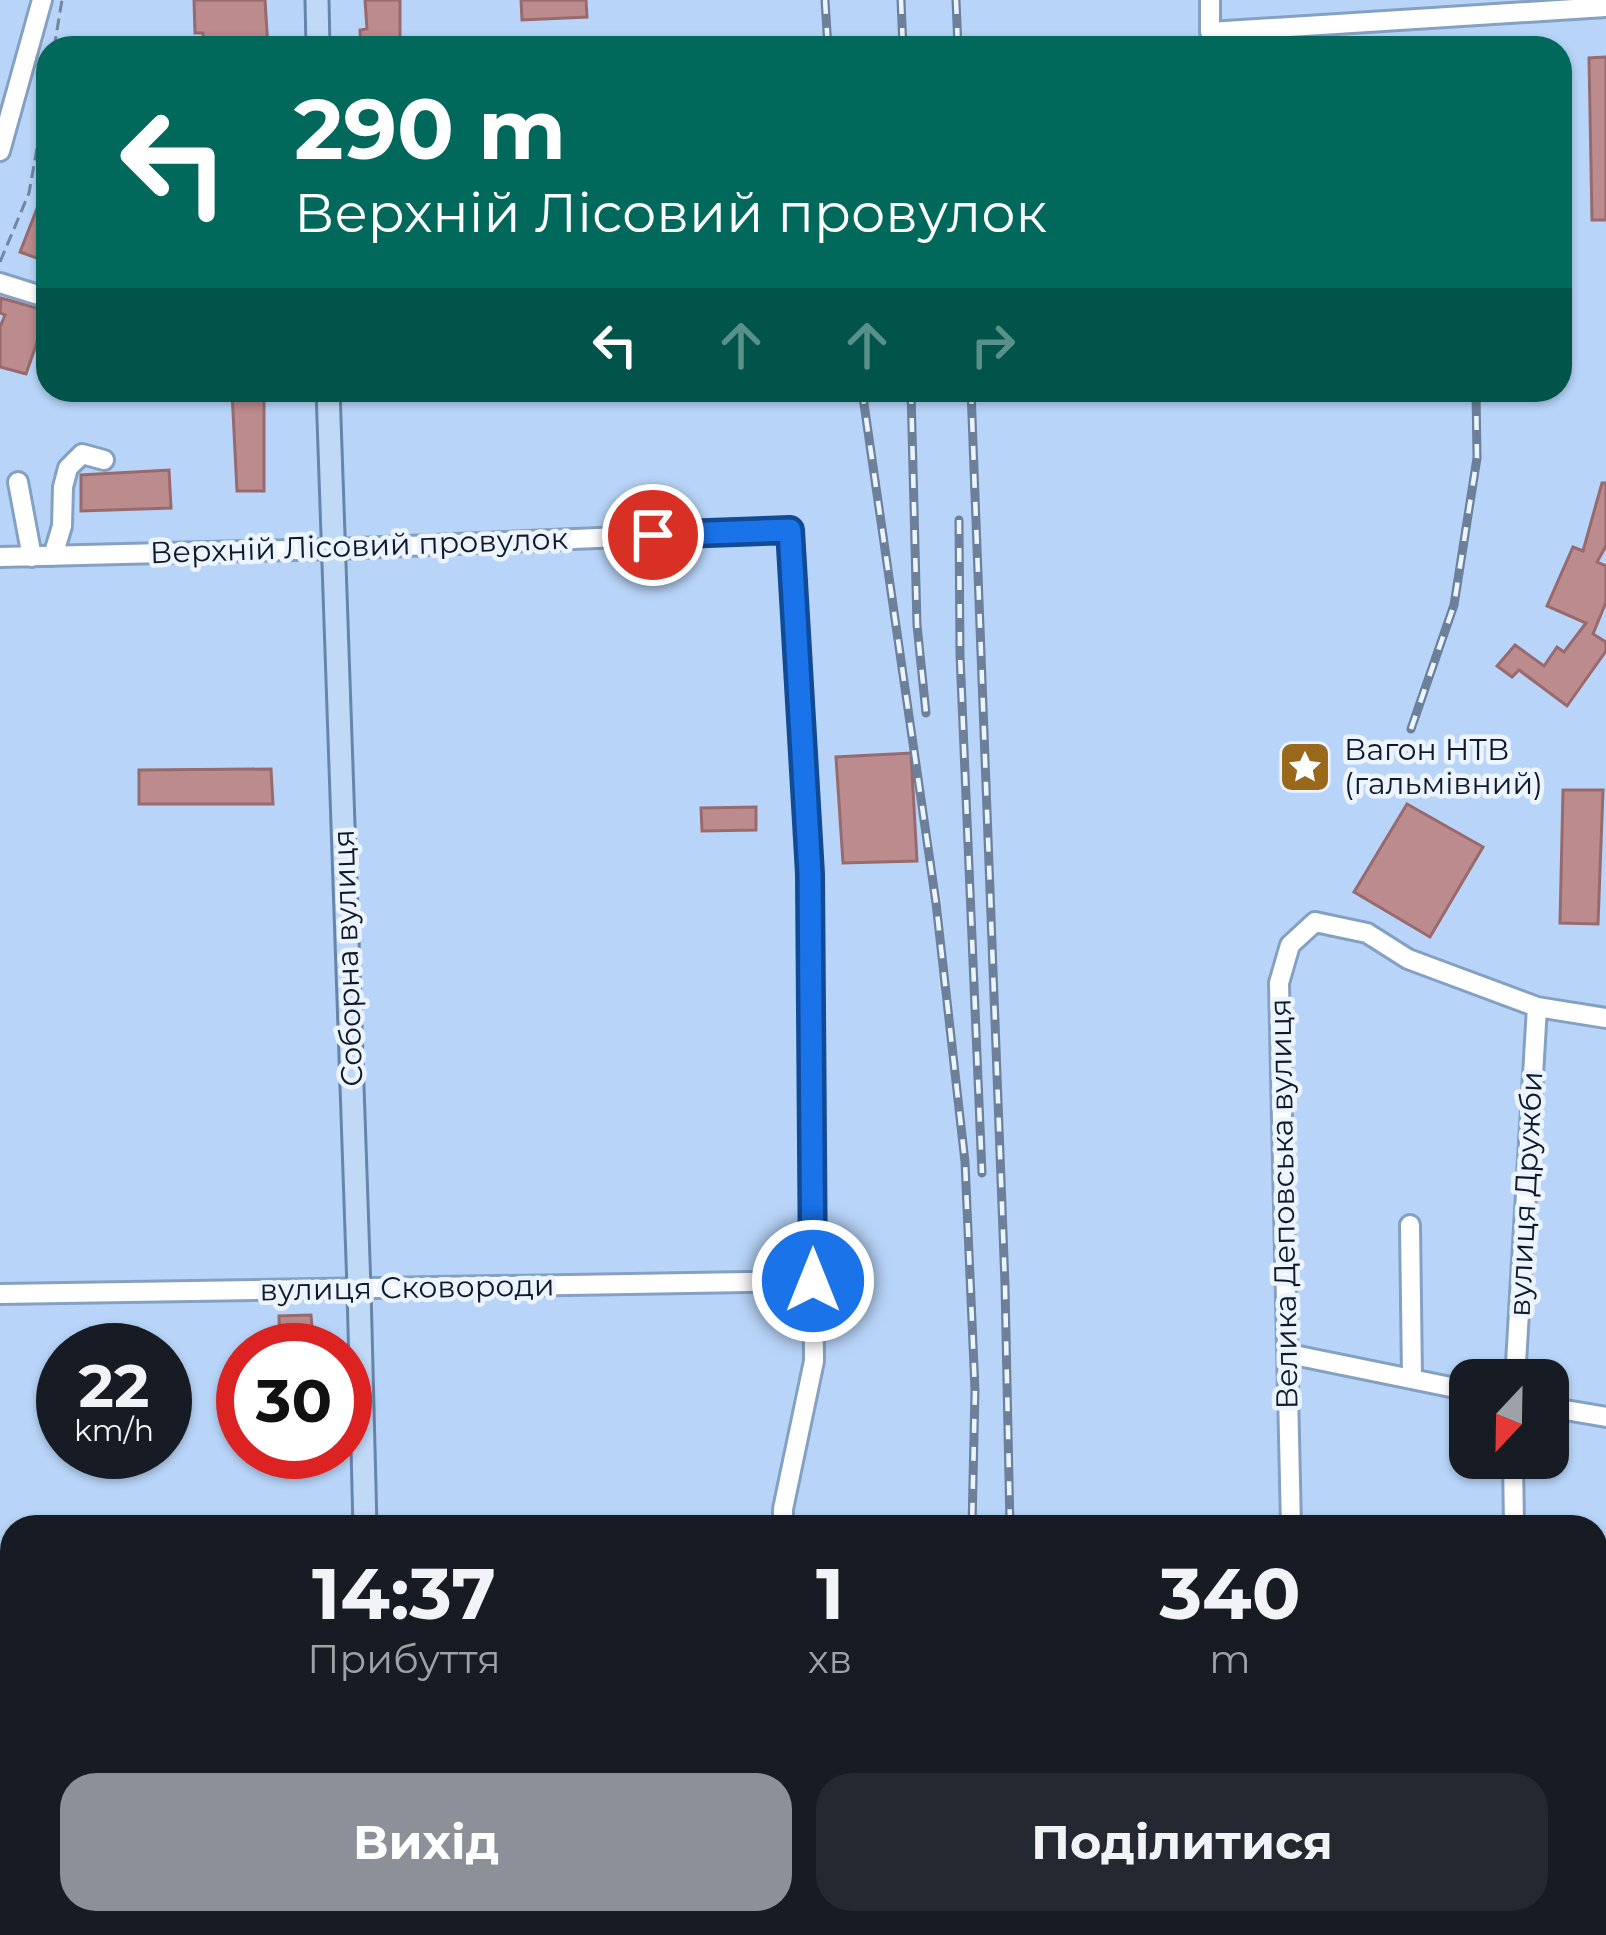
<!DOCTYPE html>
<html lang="uk">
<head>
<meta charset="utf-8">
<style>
	:root { --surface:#171b24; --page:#242831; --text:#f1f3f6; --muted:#9ea1a6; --accent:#8c9099 }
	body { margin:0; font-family:Montserrat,sans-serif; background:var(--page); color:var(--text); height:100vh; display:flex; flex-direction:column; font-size:45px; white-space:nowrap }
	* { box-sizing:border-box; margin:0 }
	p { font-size:39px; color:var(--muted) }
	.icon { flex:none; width:66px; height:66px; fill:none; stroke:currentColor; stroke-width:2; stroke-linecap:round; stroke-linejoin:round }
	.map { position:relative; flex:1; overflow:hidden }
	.sheet { position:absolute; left:0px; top:1515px; width:1608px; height:420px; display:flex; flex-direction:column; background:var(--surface); border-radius:36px 36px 0 0; box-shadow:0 3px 9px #0004 }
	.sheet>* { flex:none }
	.banner { position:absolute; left:36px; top:36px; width:1536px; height:366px; border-radius:36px; box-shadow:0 3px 9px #0004; background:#00695c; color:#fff; overflow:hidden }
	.needle { width:78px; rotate:202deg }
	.buttons { position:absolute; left:1449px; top:1359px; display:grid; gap:24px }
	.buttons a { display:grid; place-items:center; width:120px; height:120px; border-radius:24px; background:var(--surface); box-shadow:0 3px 9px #0004; font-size:60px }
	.speed { position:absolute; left:36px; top:1323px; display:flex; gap:24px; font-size:60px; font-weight:700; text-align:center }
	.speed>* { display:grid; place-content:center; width:156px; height:156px; border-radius:50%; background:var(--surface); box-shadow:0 3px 9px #0004; line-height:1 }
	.speed small { font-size:30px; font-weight:400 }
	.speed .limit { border:18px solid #d22; background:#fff; color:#111 }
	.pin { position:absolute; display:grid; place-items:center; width:102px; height:102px; color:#fff; margin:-51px; border:6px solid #fff; border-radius:50%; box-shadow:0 3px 12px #0007 }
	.me { position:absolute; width:132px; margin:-66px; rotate:0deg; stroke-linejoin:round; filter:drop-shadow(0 0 9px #0008) }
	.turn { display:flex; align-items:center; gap:42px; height:252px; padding:0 60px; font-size:54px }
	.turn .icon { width:156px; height:156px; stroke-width:2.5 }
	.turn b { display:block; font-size:84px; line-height:102px }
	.lanes { display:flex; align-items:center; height:114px; padding:0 60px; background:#0003; justify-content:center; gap:60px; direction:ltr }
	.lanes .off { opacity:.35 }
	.eta { display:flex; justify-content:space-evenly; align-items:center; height:204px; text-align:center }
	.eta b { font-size:72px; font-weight:700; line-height:84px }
	.button { display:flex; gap:24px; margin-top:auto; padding:24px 60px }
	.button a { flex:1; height:138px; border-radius:36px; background:var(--accent); color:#fff; font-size:48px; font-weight:700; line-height:138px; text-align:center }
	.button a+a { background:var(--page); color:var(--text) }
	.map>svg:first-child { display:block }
</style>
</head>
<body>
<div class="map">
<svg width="1606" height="1935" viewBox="0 0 1606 1935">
	<rect width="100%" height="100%" fill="#b8d5f9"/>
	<path fill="#bb8b8e" stroke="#986a6e" stroke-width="3" d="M194 0H265L268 48H203V33H195Z
		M365 0H400V48H361L360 30 367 29Z
		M521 0H586L587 17 522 20Z
		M1606 57V220H1592L1589 58Z
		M47 183H48V262L20 252Z
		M1 298 48 311 26 374 0 367V327L5 315 0 313Z
		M264 391V491H237L232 392Z
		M169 470 171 508 81 511V475Z
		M1602 483H1606V546L1597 562 1606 566V602L1593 634 1606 642V651L1567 706 1519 670 1512 677 1497 666 1515 645 1544 666 1557 647 1564 652 1586 623 1547 606 1573 547 1583 551Z
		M911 753 917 861 843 863 836 757Z
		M271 769 273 804H139V770Z
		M1563 790H1603L1598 924 1560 923Z
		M1407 804 1483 847 1430 937 1354 892Z
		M756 807V830L702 831 701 808Z
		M311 1315 314 1350H280L279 1316Z"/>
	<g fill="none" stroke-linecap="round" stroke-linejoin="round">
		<g stroke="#85a1c2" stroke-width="24">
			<path id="minor" d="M1210 0V32L1606 7
				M0 151 42 0
				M0 283 48 298
				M18 482 32 557
				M53 556 62 526 63 487 68 468 82 454 104 460
				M0 557 334 549 790 530 810 874 814 1361 783 1509V1527
				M1410 1225 1412 1378
				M0 1294 813 1281
				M1289 1354 1470 1391
				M1515 1380 1537 1007
				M1548 1407 1606 1417
				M1513 1458 1514 1527
				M1291 1527 1279 983 1290 945 1315 922 1367 933 1408 959 1537 1007 1606 1018
				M0 1862H12
				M1295 1923V1935
				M1522 1923 1523 1935
				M771 1935 772 1923"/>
		</g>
		<g stroke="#6785aa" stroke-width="27">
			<path id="major" d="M317 0 318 48
				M328 390 359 1289 365 1527
				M374 1923V1935"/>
		</g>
		<path stroke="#7186a0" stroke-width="3" stroke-dasharray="12 6" stroke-linecap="butt" d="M54 48 62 0
			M0 262 29 193 48 87"/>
		<use href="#minor" stroke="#fff" stroke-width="18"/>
		<use href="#major" stroke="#c0d9f7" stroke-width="21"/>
		<g stroke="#6c809a" stroke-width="9">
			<path id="rail" d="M825 0 828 48
				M901 0 903 48
				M956 0 958 48
				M862 390 936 903 965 1162 975 1390 972 1527
				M911 390 917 625 926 713
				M971 390 1005 1285 1010 1527
				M959 520 960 655 982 1173
				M1411 729 1454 605 1477 458 1476 390
				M998 1923V1935
				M1016 1923 1017 1935
				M978 1935V1923"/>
		</g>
		<use href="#rail" stroke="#ebf4ff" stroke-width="4.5" stroke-dasharray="14" stroke-linecap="butt"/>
	</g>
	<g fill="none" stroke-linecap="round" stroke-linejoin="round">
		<g stroke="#114b97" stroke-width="30">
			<path id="route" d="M653 535 790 530 810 874 813 1281"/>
		</g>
		<use href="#route" stroke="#1a73e8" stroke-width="21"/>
	</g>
	<defs>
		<g id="sight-square" transform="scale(2.7)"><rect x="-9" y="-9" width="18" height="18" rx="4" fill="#99681b" stroke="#ebf4ff"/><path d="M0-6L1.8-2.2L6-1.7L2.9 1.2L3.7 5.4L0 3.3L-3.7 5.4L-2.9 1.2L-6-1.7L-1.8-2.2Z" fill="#fff"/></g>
	</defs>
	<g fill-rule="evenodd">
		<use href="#sight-square" x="1305" y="767"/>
	</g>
	<g text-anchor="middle" stroke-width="9" stroke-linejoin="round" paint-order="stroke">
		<g font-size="30" fill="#101a27" stroke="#ebf4ff">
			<text transform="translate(359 546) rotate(-2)" y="10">Верхній Лісовий провулок</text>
			<text transform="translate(348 958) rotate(-92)" y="10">Соборна вулиця</text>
			<text transform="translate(1526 1194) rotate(-87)" y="10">вулиця Дружби</text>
			<text transform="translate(1284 1204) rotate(-91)" y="10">Велика Деповська вулиця</text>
			<text transform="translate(407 1288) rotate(-1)" y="10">вулиця Сковороди</text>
		</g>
		<g font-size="30" fill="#101a27" stroke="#ebf4ff" text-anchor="start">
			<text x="1344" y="760">Вагон НТВ<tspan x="1344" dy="34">(гальмівний)</tspan></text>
		</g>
	</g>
</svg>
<div class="buttons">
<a><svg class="needle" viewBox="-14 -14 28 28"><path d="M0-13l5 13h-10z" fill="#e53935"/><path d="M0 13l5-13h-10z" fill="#9ea1a6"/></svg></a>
</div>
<div class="speed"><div>22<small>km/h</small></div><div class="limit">30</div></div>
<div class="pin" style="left:653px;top:535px;background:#d93025"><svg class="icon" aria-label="arrive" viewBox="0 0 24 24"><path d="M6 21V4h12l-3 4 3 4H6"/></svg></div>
<svg class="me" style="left:813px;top:1281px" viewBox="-20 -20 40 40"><circle r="17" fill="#1a73e8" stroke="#fff" stroke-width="3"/><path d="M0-11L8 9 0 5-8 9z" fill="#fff"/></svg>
<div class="banner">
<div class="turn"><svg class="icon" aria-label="left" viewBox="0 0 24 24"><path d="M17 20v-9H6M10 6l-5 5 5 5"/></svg><div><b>290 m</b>Верхній Лісовий провулок</div></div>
<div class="lanes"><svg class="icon" aria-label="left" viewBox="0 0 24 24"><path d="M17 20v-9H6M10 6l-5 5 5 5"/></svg><svg class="icon off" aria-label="ahead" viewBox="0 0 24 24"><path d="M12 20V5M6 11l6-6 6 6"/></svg><svg class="icon off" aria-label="ahead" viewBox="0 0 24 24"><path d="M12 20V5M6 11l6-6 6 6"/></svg><svg class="icon off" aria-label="right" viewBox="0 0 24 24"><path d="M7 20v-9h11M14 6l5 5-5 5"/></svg></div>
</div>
<section class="sheet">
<div class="eta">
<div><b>14:37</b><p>Прибуття</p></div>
<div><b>1</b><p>хв</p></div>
<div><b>340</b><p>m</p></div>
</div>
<div class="button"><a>Вихід</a><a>Поділитися</a></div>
</section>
</div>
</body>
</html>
